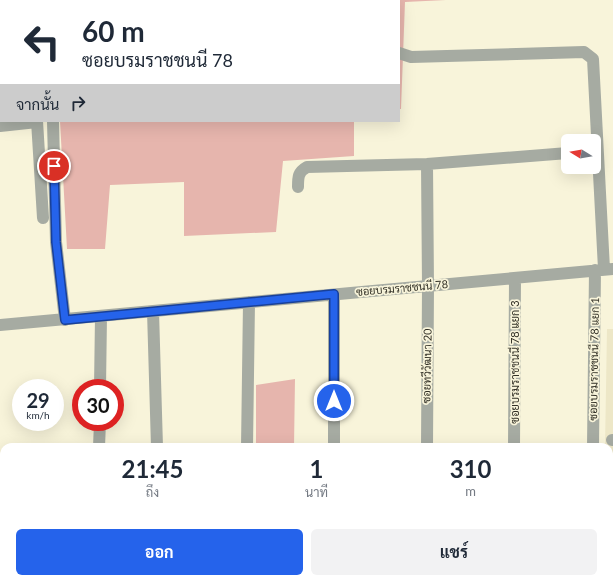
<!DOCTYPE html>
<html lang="th">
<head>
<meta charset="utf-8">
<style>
	:root { --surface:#fff; --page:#f2f2f3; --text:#1f2937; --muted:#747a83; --accent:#2563eb }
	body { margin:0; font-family:Lato,Sarabun,sans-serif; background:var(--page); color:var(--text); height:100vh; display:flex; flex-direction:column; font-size:15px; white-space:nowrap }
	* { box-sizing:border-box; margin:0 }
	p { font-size:13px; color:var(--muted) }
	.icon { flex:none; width:22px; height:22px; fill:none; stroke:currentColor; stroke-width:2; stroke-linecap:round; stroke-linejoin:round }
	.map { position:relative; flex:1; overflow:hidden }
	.drawer { position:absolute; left:0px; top:443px; width:613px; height:140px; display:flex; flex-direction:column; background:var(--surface); border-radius:12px 12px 0 0; box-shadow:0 4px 16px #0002 }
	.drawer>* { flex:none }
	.guide { position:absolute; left:0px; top:0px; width:400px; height:122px; box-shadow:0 4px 16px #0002; background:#fff; color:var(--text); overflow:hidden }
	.needle { width:26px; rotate:281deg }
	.buttons { position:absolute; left:561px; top:134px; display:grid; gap:8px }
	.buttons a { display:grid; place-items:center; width:40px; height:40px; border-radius:6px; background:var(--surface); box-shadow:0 4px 16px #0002; font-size:20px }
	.speed { position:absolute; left:12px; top:379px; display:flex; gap:8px; font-size:20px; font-weight:700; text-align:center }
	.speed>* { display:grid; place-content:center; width:52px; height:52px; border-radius:50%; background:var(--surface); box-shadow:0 4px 16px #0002; line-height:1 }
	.speed small { font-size:10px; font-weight:400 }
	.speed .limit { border:6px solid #d22; background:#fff; color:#111 }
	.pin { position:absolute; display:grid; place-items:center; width:34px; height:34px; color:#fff; margin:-17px; border:2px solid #fff; border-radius:50%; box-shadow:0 1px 4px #0007 }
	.me { position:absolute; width:44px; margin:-22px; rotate:0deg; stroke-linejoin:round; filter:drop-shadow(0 0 3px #0008) }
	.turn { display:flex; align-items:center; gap:14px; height:84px; padding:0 16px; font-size:18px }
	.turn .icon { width:52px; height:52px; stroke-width:2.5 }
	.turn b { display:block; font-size:28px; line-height:34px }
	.then { display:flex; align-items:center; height:38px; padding:0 16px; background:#0003; gap:8px; font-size:15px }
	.eta { display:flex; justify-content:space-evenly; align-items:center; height:68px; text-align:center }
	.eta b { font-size:24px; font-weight:700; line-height:28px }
	.cta { display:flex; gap:8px; margin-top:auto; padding:8px 16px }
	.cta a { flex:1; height:46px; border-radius:6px; background:var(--accent); color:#fff; font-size:16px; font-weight:700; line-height:46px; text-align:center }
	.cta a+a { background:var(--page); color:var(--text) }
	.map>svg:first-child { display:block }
</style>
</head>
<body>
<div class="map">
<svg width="613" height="583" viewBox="0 0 613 583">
	<rect width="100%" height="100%" fill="#f8f4da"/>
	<path fill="#ede7c7" d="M607 329H613V528H609V447H605Z"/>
	<path fill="#e6b5ad" d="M195 0H446L405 2 401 109H399V1H195Z
		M60 121H354V156L283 161 276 232 184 236V182L110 185 105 249H67Z
		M295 379 294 447H256V385Z
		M173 579H294V583H173Z"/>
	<path fill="#d69f95" d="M609 528H613V571L609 570Z"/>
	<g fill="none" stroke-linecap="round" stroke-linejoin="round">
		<path stroke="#a6aba2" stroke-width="12" d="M43 0V1
			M105 0V1
			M393 1V0
			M399 53 411 57 584 52 593 59 604 269
			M37 121 43 218
			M53 121 56 242 65 320
			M0 126 37 122
			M298 187C298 177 298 172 307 167L427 164 568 153
			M334 295V447
			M153 311 157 447
			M0 325 613 269
			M100 388 101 316
			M612 440H613
			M99 447 100 422
			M247 447 249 302
			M427 447 428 286 427 164
			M514 447 515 278
			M593 447 595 270
			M333 583V580
			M425 583V579
			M514 583V579
			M592 583V579"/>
	</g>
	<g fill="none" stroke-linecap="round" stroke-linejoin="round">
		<g stroke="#184099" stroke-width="10">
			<path id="route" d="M54 166 56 242 65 320 334 294V401"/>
		</g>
		<use href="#route" stroke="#2563eb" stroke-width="7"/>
	</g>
	<g text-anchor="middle" stroke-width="3.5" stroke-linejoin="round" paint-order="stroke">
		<g font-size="11" fill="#323026" stroke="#f8f4da">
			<text transform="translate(402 288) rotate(-5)" y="4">ซอยบรมราชชนนี 78</text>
			<text transform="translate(594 359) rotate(-89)" y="4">ซอยบรมราชชนนี 78 แยก 1</text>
			<text transform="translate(515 362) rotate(-90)" y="4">ซอยบรมราชชนนี 78 แยก 3</text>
			<text transform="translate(427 366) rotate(-89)" y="4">ซอยทวีวัฒนา 20</text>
		</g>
	</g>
</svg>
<div class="buttons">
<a><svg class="needle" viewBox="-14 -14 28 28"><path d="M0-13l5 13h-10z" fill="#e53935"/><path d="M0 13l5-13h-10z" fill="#747a83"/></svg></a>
</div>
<div class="speed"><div>29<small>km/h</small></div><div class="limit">30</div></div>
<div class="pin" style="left:54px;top:166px;background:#d93025"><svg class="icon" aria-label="arrive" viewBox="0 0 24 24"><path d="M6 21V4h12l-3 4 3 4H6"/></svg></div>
<svg class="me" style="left:334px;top:401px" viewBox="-20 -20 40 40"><circle r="17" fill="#2563eb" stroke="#fff" stroke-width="3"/><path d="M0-11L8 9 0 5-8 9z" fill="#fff"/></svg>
<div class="guide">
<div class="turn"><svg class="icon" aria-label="left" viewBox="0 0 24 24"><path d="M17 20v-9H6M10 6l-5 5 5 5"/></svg><div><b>60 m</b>ซอยบรมราชชนนี 78</div></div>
<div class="then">จากนั้น<svg class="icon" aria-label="right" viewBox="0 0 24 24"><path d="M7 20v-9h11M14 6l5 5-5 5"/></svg></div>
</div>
<section class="drawer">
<div class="eta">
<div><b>21:45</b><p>ถึง</p></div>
<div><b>1</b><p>นาที</p></div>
<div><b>310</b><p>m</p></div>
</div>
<div class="cta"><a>ออก</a><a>แชร์</a></div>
</section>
</div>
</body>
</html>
